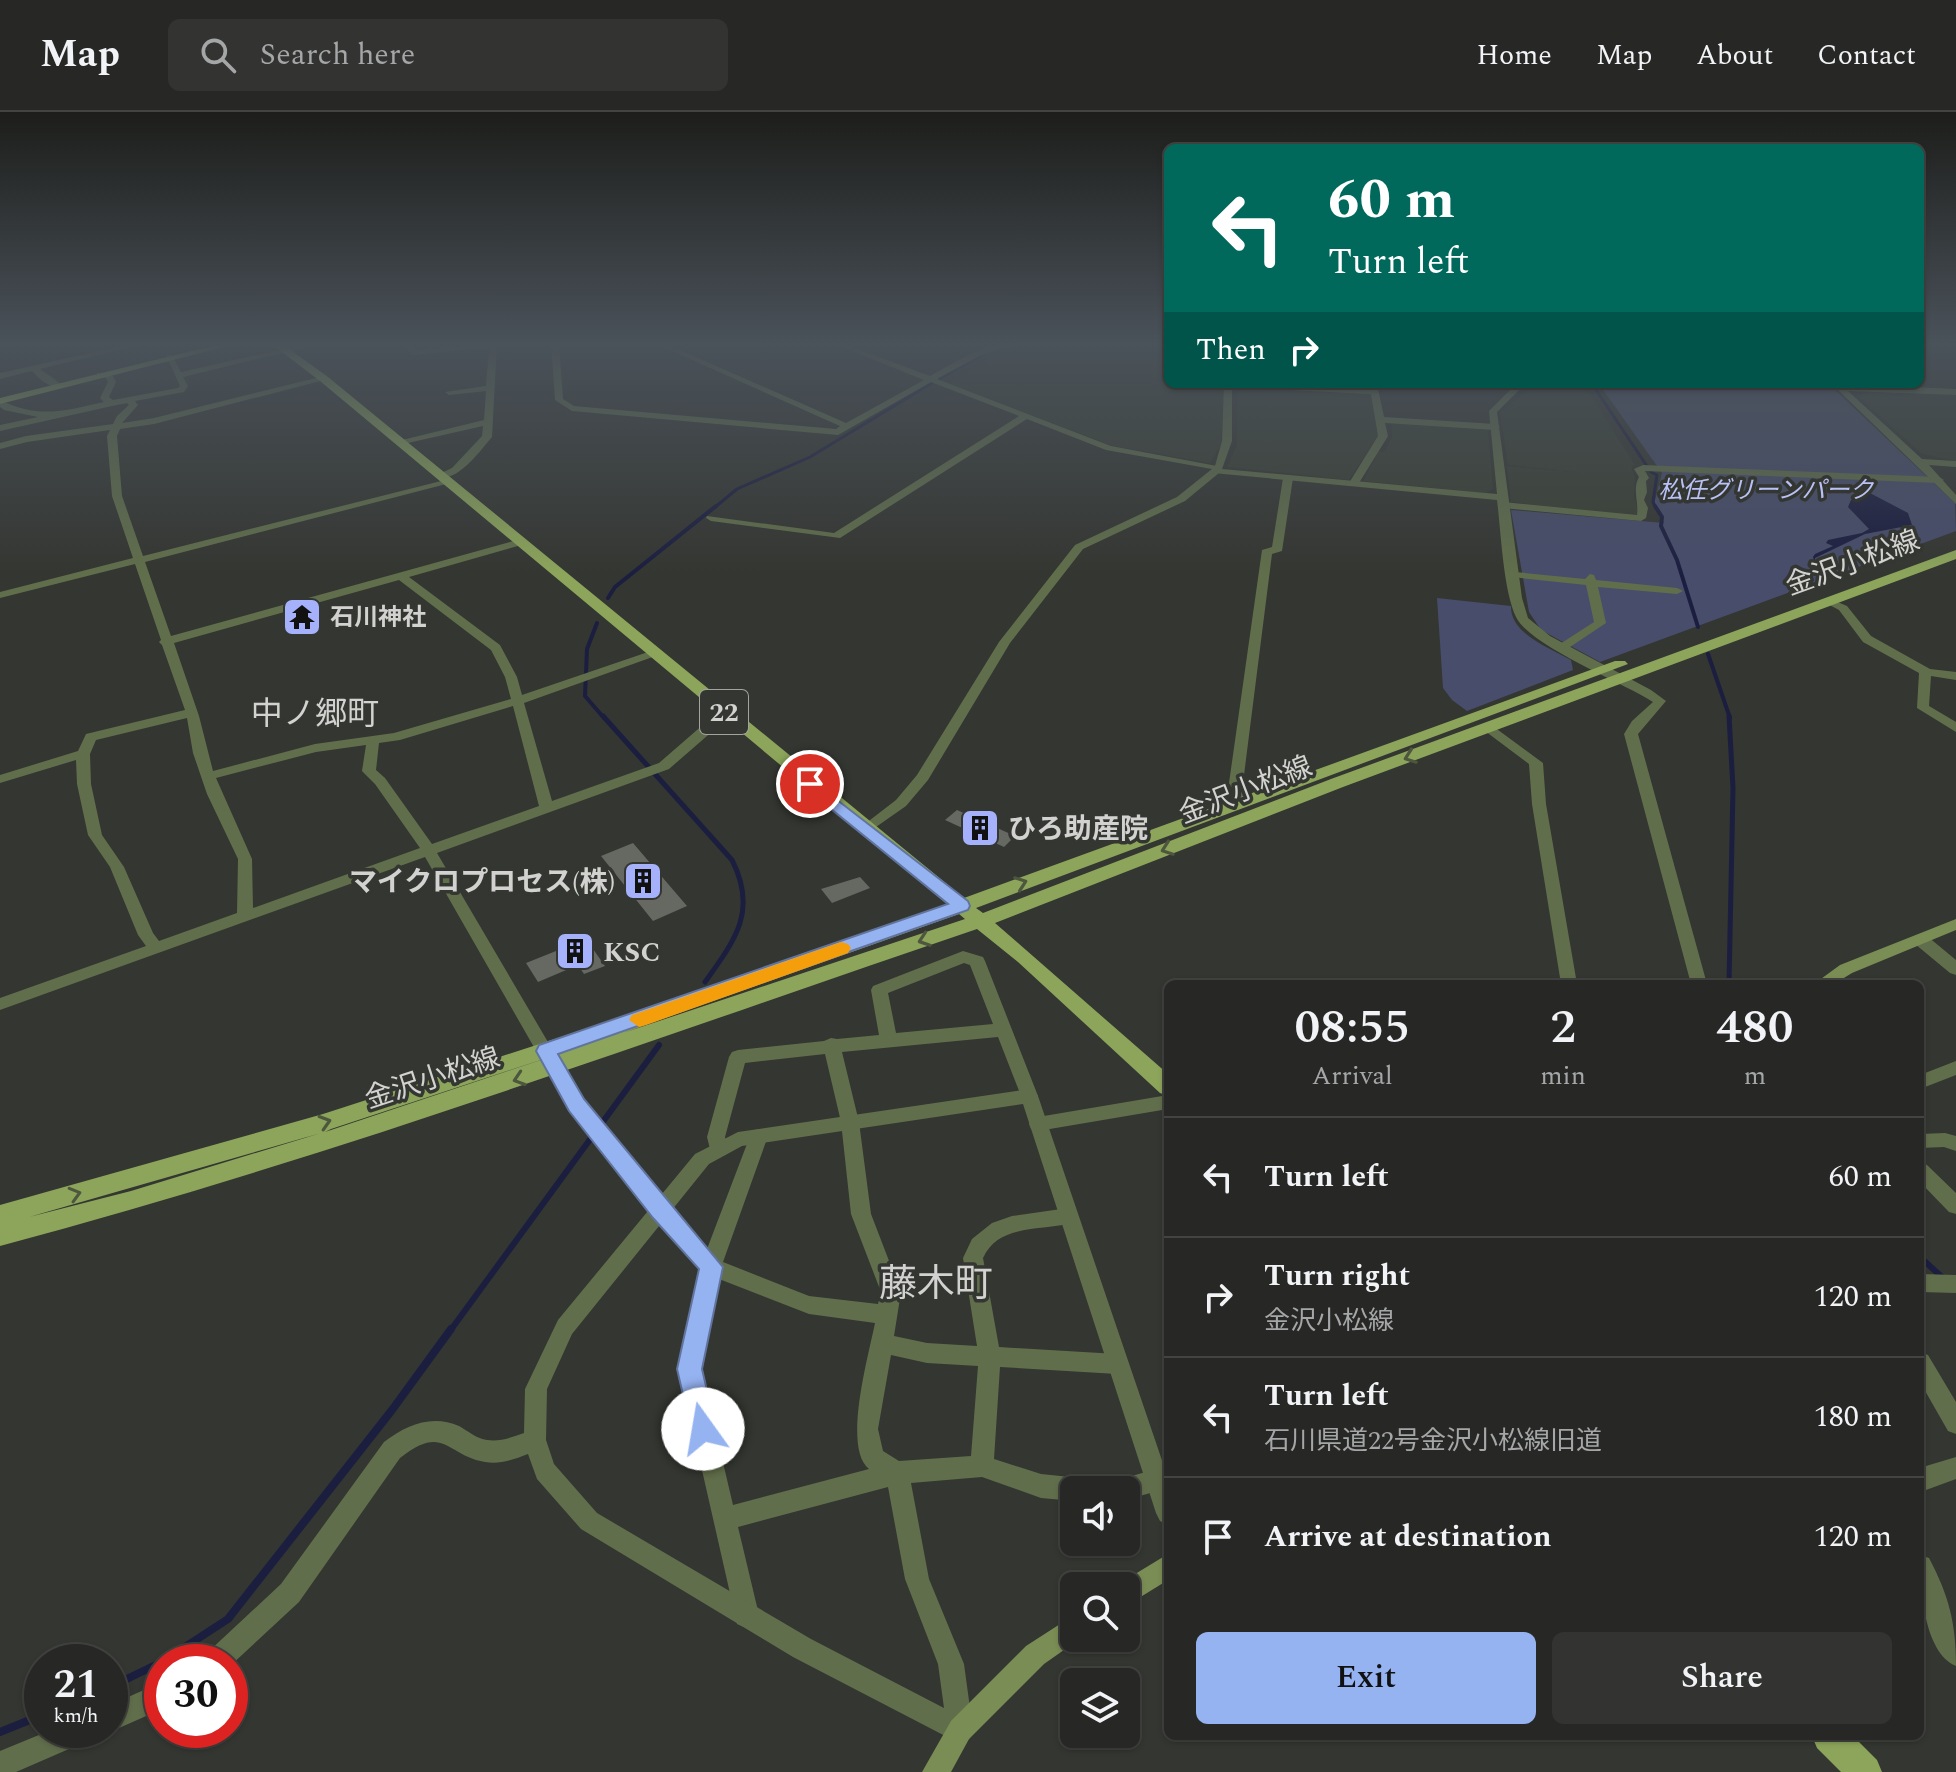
<!DOCTYPE html>
<html lang="en">
<head>
<meta charset="utf-8">
<style>
	:root { --surface:#272825; --page:#333432; --text:#f1f3f6; --muted:#a4a6a7; --line:#434442; --accent:#95b2f1 }
	body { margin:0; font-family:Spectral,"Noto Sans JP",serif; background:var(--page); color:var(--text); height:100vh; display:flex; flex-direction:column; font-size:30px; white-space:nowrap }
	* { box-sizing:border-box; margin:0 }
	p { font-size:26px; color:var(--muted) }
	.icon { flex:none; width:44px; height:44px; fill:none; stroke:currentColor; stroke-width:2; stroke-linecap:round; stroke-linejoin:round }
	.map { position:relative; flex:1; overflow:hidden }
	.drawer { position:absolute; left:1164px; top:868px; width:760px; height:760px; display:flex; flex-direction:column; background:var(--surface); border-radius:12px; box-shadow:0 2px 6px #0004,0 0 0 2px var(--line) }
	.drawer>* { flex:none }
	.guide { position:absolute; left:1164px; top:32px; width:760px; height:244px; border-radius:12px; box-shadow:0 2px 6px #0004,0 0 0 2px var(--line); background:#00695c; color:#fff; overflow:hidden }
	.buttons { position:absolute; left:1060px; top:1364px; display:grid; gap:16px }
	.buttons a { display:grid; place-items:center; width:80px; height:80px; border-radius:12px; background:var(--surface); box-shadow:0 2px 6px #0004,0 0 0 2px var(--line); font-size:40px }
	.speed { position:absolute; left:24px; top:1532px; display:flex; gap:16px; font-size:40px; font-weight:700; text-align:center }
	.speed>* { display:grid; place-content:center; width:104px; height:104px; border-radius:50%; background:var(--surface); box-shadow:0 2px 6px #0004,0 0 0 2px var(--line); line-height:1 }
	.speed small { font-size:20px; font-weight:400 }
	.speed .limit { border:12px solid #d22; background:#fff; color:#111 }
	.pin { position:absolute; display:grid; place-items:center; width:68px; height:68px; color:#fff; margin:-34px; border:4px solid #fff; border-radius:50%; box-shadow:0 2px 8px #0007 }
	.me { position:absolute; width:88px; margin:-44px; rotate:347deg; stroke-linejoin:round; filter:drop-shadow(0 0 6px #0008) }
	.turn { display:flex; align-items:center; gap:28px; height:168px; padding:0 32px; font-size:36px }
	.turn .icon { width:104px; height:104px; stroke-width:2.5 }
	.turn b { display:block; font-size:56px; line-height:68px }
	.then { display:flex; align-items:center; height:76px; padding:0 32px; background:#0003; gap:16px; font-size:30px }
	.eta { display:flex; justify-content:space-evenly; align-items:center; height:136px; text-align:center }
	.eta b { font-size:48px; font-weight:600; line-height:56px }
	.action { display:flex; gap:16px; margin-top:auto; padding:16px 32px }
	.action a { flex:1; height:92px; border-radius:12px; background:var(--accent); color:#111; font-size:32px; font-weight:600; line-height:92px; text-align:center }
	.action a+a { background:var(--page); color:var(--text) }
	ul { padding:0; list-style:none }
	li { display:flex; align-items:center; gap:24px; height:120px; padding:0 32px; border-top:2px solid var(--line) }
	li div { flex:1 }
	li b { display:block; font-size:30px }
	li em { font-style:normal }
	header { display:flex; align-items:center; gap:48px; box-sizing:border-box; height:112px; padding:0 40px; background:var(--surface); border-bottom:2px solid var(--line) }
	header strong { font-size:38px }
	nav { display:flex; gap:44px; margin-inline-start:auto; font-size:28px }
	.search { width:560px; height:72px; background:var(--page); display:flex; align-items:center; gap:20px; box-sizing:border-box; padding:0 28px; border-radius:12px; color:var(--muted); font-size:30px }
	.map>svg:first-child { display:block }
</style>
</head>
<body>
<header>
<strong>Map</strong>
<div class="search"><svg class="icon" aria-label="search" viewBox="0 0 24 24"><circle cx="10" cy="10" r="6"/><path d="M15 15l6 6"/></svg>Search here</div>
<nav><a>Home</a><a>Map</a><a>About</a><a>Contact</a></nav>
</header>
<div class="map">
<svg width="1956" height="1660" viewBox="0 0 1956 1660">
	<rect width="100%" height="100%" fill="#343631"/>
	<path fill="#393e32" d="M1045 231H1168V272H1224L1221 333 1210 351 1113 334 948 271 992 246Z
		M1529 272H1584L1635 353 1631 354 1635 366 1634 384 1639 402 1633 404 1511 390 1507 354 1585 361 1508 353 1500 301 1530 276Z
		M1237 274 1368 281 1371 282 1378 324 1349 368 1227 355 1237 333Z
		M1866 280 1956 283V349L1922 342 1859 285Z
		M1391 311 1488 316 1493 377 1486 381 1363 369 1379 339 1384 340 1392 325Z"/>
	<path fill="#484d6b" d="M1599 272 1834 277 1955 391 1956 419 1600 550 1541 518 1529 500 1511 398 1664 411 1654 392 1662 361Z
		M1437 486 1511 494C1510 522 1550 536 1571 548L1573 558 1467 599 1452 588 1443 576Z"/>
	<path fill="#1c1e40" d="M1855 369 1868 380 1908 401 1912 413 1865 422 1815 446 1816 455 1813 445 1815 442 1833 434 1826 431 1828 428 1862 421 1869 417 1848 395 1851 388 1866 381Z"/>
	<g fill="none" stroke-linecap="round" stroke-linejoin="round">
		<path stroke="#1c1e40" stroke-width="3" d="M1007 235 1025 231
			M939 267 986 241
			M1592 272 1651 360 1657 363 1653 390 1656 396
			M714 396 737 377 810 345 932 271"/>
		<path stroke="#1c1e40" stroke-width="4" d="M1655 394 1662 405 1661 414 1677 448 1698 515
			M608 486 615 475 716 394
			M597 511 587 537 585 584 604 606
			M1708 542 1730 606"/>
		<path stroke="#1c1e40" stroke-width="5" d="M603 604 732 748C758 799 735 828 705 870
			M1729 872 1733 676 1729 604"/>
		<path stroke="#1c1e40" stroke-width="6" d="M1920 1145 1943 1166
			M450 1219 659 933"/>
		<path stroke="#1c1e40" stroke-width="8" d="M162 1550 228 1507 392 1298 451 1217
			M110 1575 162 1550
			M0 1620 42 1603"/>
	</g>
	<path fill="#666862" d="M957 698 1015 724 1004 735 945 708Z
		M633 731 687 794 653 809 601 744Z
		M860 765 870 776 832 791 821 777Z
		M586 827 605 854 584 862 578 853 538 870 526 851Z"/>
	<g fill="none" stroke-linecap="round" stroke-linejoin="round">
		<path fill="#616e4b" fill-rule="evenodd" d="M0 231H14L0 235Z
			M135 231H148L40 257 61 272V276C50 276 39 267 32 259L0 267V261Z
			M309 231H322L183 265 188 274 184 280 135 289 138 293 122 311 154 306 324 264 328 267 154 312 120 317 117 324 122 384 143 444 449 367 454 370 145 450 171 524 521 427 525 428V432L409 465 500 533 517 565 522 583 651 539H659L661 542 524 591 552 689 659 651 720 598H730V604L669 657 437 741 582 988 668 1094 707 1137 750 1024 752 1019 759 1017 766 1019 768 1024 723 1150 809 1184 878 1192 881 1180 851 1102 841 1010 825 942 745 951 725 1025 727 1036 725 1041 718 1044 711 1041 707 1025 729 945 732 940 738 938 824 929 831 926 837 927 879 923 871 878 873 874 963 839 983 845 985 849 1038 984 1035 989 1029 991 1023 989 998 925 842 940 859 1010 871 1102 901 1180 894 1224 927 1231 977 1234 963 1146 972 1127 992 1111 1012 1104 1068 1096 1075 1098 1078 1104 1075 1110C1044 1120 999 1110 983 1146L999 1235 1117 1242 1125 1245 1128 1252 1125 1259 1117 1262 1000 1255 994 1347 1041 1362 1080 1366 1088 1370 1092 1378H1074V1389L1041 1386 982 1365 911 1371 929 1467 964 1552 973 1618 969 1627 960 1631 951 1627 947 1618 938 1552 905 1467 888 1375 738 1415 759 1503 755 1512 746 1516 737 1512 679 1257 700 1157 654 1106 570 998 425 745 0 898V886L146 834 138 823 110 755 88 723 77 672 76 648 0 671V663L78 639 86 622 185 598 162 533 159 530 161 528 135 452 0 486V480L133 446 112 384 107 324 110 318 27 330 0 337V331L26 324 113 312 117 304 129 293 127 291 112 294 0 319V313L38 305 4 298 0 295V288C40 307 63 299 104 290L100 286 108 270 106 266 97 265V261L113 264 116 270 109 285 113 288 178 276 180 274 166 243H172L181 260ZM399 468 491 538 505 565 511 587 394 621 315 632 213 659 199 604 174 531ZM513 594 539 694 432 732 385 666 376 658 379 631 400 628ZM187 606 193 641 207 682 238 747 237 801 159 829 153 821 124 755 102 723 91 672 90 642 96 628ZM366 633 362 659 375 672 420 736 253 796 252 747 216 666 316 640ZM964 851 970 853 993 912 896 921 888 881ZM719 1167 809 1202 875 1211C869 1242 842 1336 869 1357L733 1393 701 1257ZM891 1243 927 1251 978 1254 971 1344 899 1349 883 1339 878 1317Z
			M400 231H408L415 238 497 231 492 325C480 339 455 374 435 364L452 356 482 324 483 314 399 333 394 330 484 308 486 279 449 283 445 280 486 274 489 236 413 243Z
			M551 231H559L563 287 574 294 836 317 840 314 654 231H664L846 311 924 268 832 231H842L930 264C956 250 984 231 1013 231V234L981 243 937 267 1111 334 1222 355 1219 361 1185 389 1083 437 1010 531 928 668 906 694 866 722 861 721 859 718 861 715 896 688 917 663 999 530 1075 433 1177 385 1212 357 1106 338 1027 307 840 426 711 409 706 406 707 404 834 421 1019 304 931 270 838 323 572 299 555 288Z
			M1225 272 1370 277 1369 272H1377L1384 305 1495 312 1500 315 1495 318 1385 311 1388 324 1359 371 1354 374 1349 371 1378 324 1371 282 1229 275Z
			M1643 353 1939 365 1944 368 1939 371 1645 359 1649 366 1646 369 1647 380 1644 388 1648 396 1646 406 1641 409 1503 396 1498 393 1503 390 1637 403C1639 390 1632 377 1639 365L1634 357Z
			M1288 363 1293 366 1282 439 1272 442 1243 671 1253 687 1246 691 1241 690 1229 671 1262 438 1272 435 1283 366Z
			M1515 460 1585 467 1590 462 1594 463 1596 468 1677 476 1683 479 1677 482 1598 475 1606 511 1564 539 1558 535 1560 532 1594 510 1586 473 1511 465 1509 463Z
			M1828 486 1847 494 1871 524 1930 557 1956 560V568L1931 564 1929 594 1956 610V620L1917 596 1919 561 1863 530 1839 498 1822 489Z
			M1490 612 1543 651 1546 692 1577 872H1561L1532 692 1529 652 1485 619V613Z
			M1921 823 1927 824 1956 848V863L1950 861 1915 832 1913 828 1915 824Z
			M1956 949V963L1920 977V963Z
			M1168 983V997L1038 1019 1031 1017 1029 1012 1031 1007 1038 1005Z
			M1945 1021 1956 1024V1039L1944 1035 1920 1036V1022Z
			M1920 1050 1927 1053 1956 1081V1102L1949 1100 1920 1070Z
			M1920 1162 1956 1163V1181L1920 1180Z
			M1956 1345V1367L1926 1378 1920 1375V1353L1926 1354Z
			M1156 1357 1164 1361 1168 1369 1164 1377 1126 1388V1378H1107L1111 1370Z
			M1920 1443 1929 1446C1949 1484 1956 1511 1956 1554 1923 1540 1920 1473 1920 1443Z"/>
		<path fill="#616e4b" fill-rule="evenodd" d="M1224 272H1232V329L1222 357 1497 382 1489 299 1516 272H1525L1497 300 1522 486 1528 506 1550 524 1651 578 1666 589 1638 622 1707 872H1691L1624 622 1632 609 1653 590C1622 570 1530 534 1516 505 1503 477 1501 420 1497 388L1213 361 1222 329Z
			M1735 272H1841L1956 277V283L1848 279 1922 347 1956 349V355L1929 353 1956 383V392L1838 278 1739 275Z
			M1029 977 1035 979 1038 984 1168 1366V1413L1160 1409 1156 1401 1023 992 742 1034 709 1052 572 1222 547 1277 546 1328 554 1352 597 1401 811 1527 969 1609 973 1618 969 1627 960 1631 951 1627 793 1545 581 1417 537 1367 528 1342C515 1347 500 1353 485 1350 446 1343 444 1311 400 1346L299 1490 230 1554V1550H203L207 1541 281 1472 384 1330C406 1313 432 1302 459 1314 468 1319 477 1327 487 1328 500 1330 512 1325 524 1321L525 1277 558 1208 695 1042 738 1020Z
			M1920 1240 1928 1243 1956 1290V1322L1948 1319 1920 1270Z
			M162 1570V1597L110 1620 105 1618H110V1593Z
			M51 1618H96L92 1627 16 1660H0V1639Z"/>
		<path fill="#7a8d54" fill-rule="evenodd" d="M1956 807V818L1852 861 1834 872H1814L1840 853Z
			M1168 1442V1468L1126 1494V1474L1117 1473Z
			M1074 1503V1526H1081L1044 1552 969 1627 951 1660H922L951 1609 1026 1534Z"/>
		<path fill="#8ca55b" fill-rule="evenodd" d="M224 231H240L0 292V286Z
			M270 231H281L328 265 964 786 1615 549H1625L1628 552 976 796 983 801 1331 667 1956 438V447L1343 675 995 811 1168 962V984L1160 981 1018 850 977 817C653 927 331 1046 0 1134V1093L323 1002 598 913 947 792 320 269ZM959 802 965 807 623 921ZM565 940 325 1020 331 1017ZM321 1021 131 1079 29 1105Z
			M1812 1624H1853L1877 1648 1882 1660H1841L1817 1636Z"/>
	</g>
	<defs><path id="oneway-chevron" d="M-2-3.5L2.5 0L-2 3.5" fill="none" stroke-width="1.6" stroke-linecap="round" stroke-linejoin="round" transform="scale(2)"/></defs>
	<g stroke="#4e573e">
		<use href="#oneway-chevron" transform="translate(1410 645) rotate(160)"/>
		<use href="#oneway-chevron" transform="translate(1167 737) rotate(160)"/>
		<use href="#oneway-chevron" transform="translate(1021 771) rotate(-20)"/>
		<use href="#oneway-chevron" transform="translate(924 828) rotate(161)"/>
		<use href="#oneway-chevron" transform="translate(519 967) rotate(162)"/>
		<use href="#oneway-chevron" transform="translate(325 1010) rotate(-17)"/>
		<use href="#oneway-chevron" transform="translate(75 1082) rotate(-16)"/>
	</g>
	<linearGradient id="sky" x2="0" y2="1"><stop stop-color="#1d1e1b"/><stop offset="0.5" stop-color="#4a525a"/><stop offset="1" stop-color="#4a525a" stop-opacity="0"/></linearGradient>
	<rect width="1956" height="463" fill="url(#sky)"/>
	<path fill="#95b2f1" stroke="#61749d" stroke-width="2" d="M810 667 968 789 970 794 968 798 558 942 584 987 723 1155 702 1257 716 1317 712 1326 703 1330 694 1326 691 1317 677 1257 699 1157 653 1106 569 999 536 939 539 933 948 792 804 675 802 672Z"/>
	<path fill="#f59e0b" d="M841 830 848 832 851 836 848 841 646 913 639 915 629 908 632 903Z"/>
	<defs>
		<g id="temple-square" transform="scale(2)"><rect x="-9" y="-9" width="18" height="18" rx="4" fill="#a6b1fc" stroke="#343631"/><path d="M0-6L5-2H3V0L6.5 2.5H4V6H1.5V3h-3V6H-4V2.5H-6.5L-3 0V-2H-5Z" fill="#111"/></g>
		<g id="building-square" transform="scale(2)"><rect x="-9" y="-9" width="18" height="18" rx="4" fill="#a6b1fc" stroke="#343631"/><path d="M-4-6H4V6H1V3H-1V6H-4ZM-2.5-4.3h1.7v1.8h-1.7ZM.8-4.3h1.7v1.8H.8ZM-2.5-1h1.7V.8h-1.7ZM.8-1h1.7V.8H.8Z" fill="#111"/></g>
	</defs>
	<g fill-rule="evenodd">
		<use href="#temple-square" x="302" y="505"/>
		<use href="#building-square" x="980" y="716"/>
		<use href="#building-square" x="643" y="769"/>
		<use href="#building-square" x="575" y="839"/>
	</g>
	<g text-anchor="middle" stroke-width="7" stroke-linejoin="round" paint-order="stroke">
		<g font-size="24" font-style="italic" fill="#b9c1f6" stroke="#343631">
			<text x="1766" y="386">松任グリーンパーク</text>
		</g>
		<g font-size="24" font-weight="bold" fill="#d2d3d0" stroke="#343631" text-anchor="start">
			<text x="330" y="513">石川神社</text>
		</g>
		<rect fill="#343631" stroke="#a3a4a0" stroke-width="2" x="700" y="578" width="48" height="44" rx="6"/>
		<g font-size="26" font-weight="bold" fill="#d2d3d0">
			<text x="724" y="609">22</text>
		</g>
		<g font-size="28" fill="#d2d3d0" stroke="#343631">
			<text transform="translate(1852 450) rotate(-20)" y="10">金沢小松線</text>
			<text transform="translate(1245 677) rotate(-21)" y="10">金沢小松線</text>
			<text transform="translate(432 965) rotate(-18)" y="10">金沢小松線</text>
		</g>
		<g font-size="28" font-weight="bold" fill="#d2d3d0" stroke="#343631" text-anchor="start">
			<text x="1008" y="726">ひろ助産院</text>
			<text x="615" y="779" text-anchor="end">マイクロプロセス(株)</text>
			<text x="603" y="849">KSC</text>
		</g>
		<g font-size="32" fill="#d2d3d0" stroke="#343631">
			<text x="315" y="612">中ノ郷町</text>
		</g>
		<g font-size="38" fill="#d2d3d0" stroke="#343631">
			<text x="936" y="1184">藤木町</text>
		</g>
	</g>
</svg>
<div class="buttons">
<a><svg class="icon" aria-label="sound" viewBox="0 0 24 24"><path d="M4 9h4l5-4v14l-5-4H4zM17 9q2 3 0 6"/></svg></a>
<a><svg class="icon" aria-label="search" viewBox="0 0 24 24"><circle cx="10" cy="10" r="6"/><path d="M15 15l6 6"/></svg></a>
<a><svg class="icon" aria-label="layers" viewBox="0 0 24 24"><path d="M12 4l9 5-9 5-9-5zM3 14l9 5 9-5"/></svg></a>
</div>
<div class="speed"><div>21<small>km/h</small></div><div class="limit">30</div></div>
<div class="pin" style="left:810px;top:672px;background:#d93025"><svg class="icon" aria-label="arrive" viewBox="0 0 24 24"><path d="M6 21V4h12l-3 4 3 4H6"/></svg></div>
<svg class="me" style="left:703px;top:1317px" viewBox="-20 -20 40 40"><circle r="19" fill="#fff"/><path d="M0-13L10 11 0 6-10 11z" fill="#95b2f1"/></svg>
<div class="guide">
<div class="turn"><svg class="icon" aria-label="left" viewBox="0 0 24 24"><path d="M17 20v-9H6M10 6l-5 5 5 5"/></svg><div><b>60 m</b>Turn left</div></div>
<div class="then">Then<svg class="icon" aria-label="right" viewBox="0 0 24 24"><path d="M7 20v-9h11M14 6l5 5-5 5"/></svg></div>
</div>
<section class="drawer">
<div class="eta">
<div><b>08:55</b><p>Arrival</p></div>
<div><b>2</b><p>min</p></div>
<div><b>480</b><p>m</p></div>
</div>
<ul>
<li><svg class="icon" aria-label="left" viewBox="0 0 24 24"><path d="M17 20v-9H6M10 6l-5 5 5 5"/></svg><div><b>Turn left</b></div><em>60 m</em></li>
<li><svg class="icon" aria-label="right" viewBox="0 0 24 24"><path d="M7 20v-9h11M14 6l5 5-5 5"/></svg><div><b>Turn right</b><p>金沢小松線</p></div><em>120 m</em></li>
<li><svg class="icon" aria-label="left" viewBox="0 0 24 24"><path d="M17 20v-9H6M10 6l-5 5 5 5"/></svg><div><b>Turn left</b><p>石川県道22号金沢小松線旧道</p></div><em>180 m</em></li>
<li><svg class="icon" aria-label="arrive" viewBox="0 0 24 24"><path d="M6 21V4h12l-3 4 3 4H6"/></svg><div><b>Arrive at destination</b></div><em>120 m</em></li>
</ul>
<div class="action"><a>Exit</a><a>Share</a></div>
</section>
</div>
</body>
</html>
